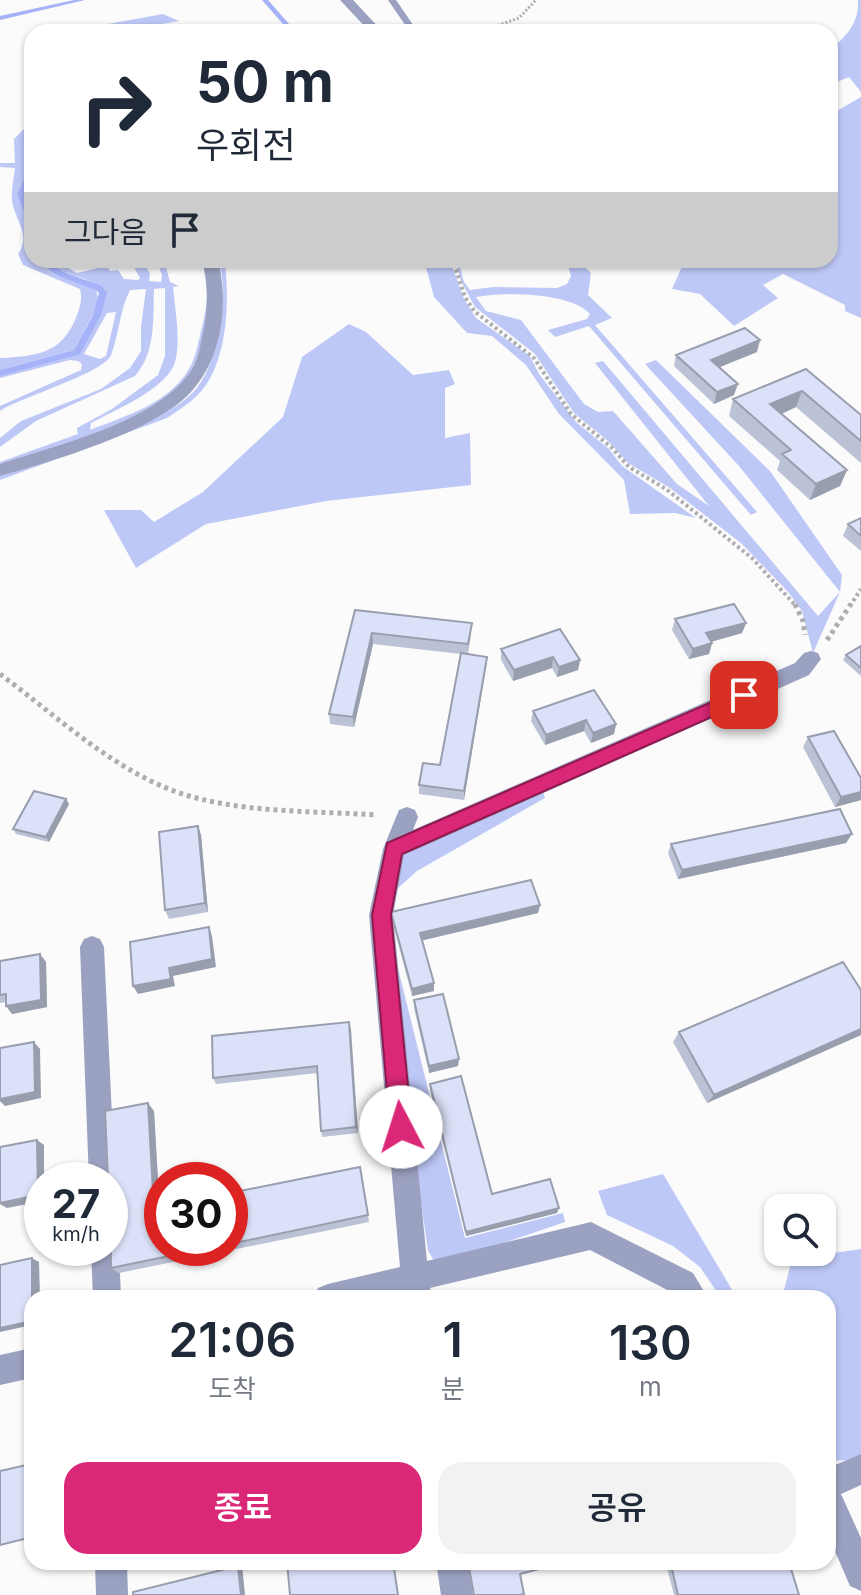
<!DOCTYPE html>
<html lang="ko">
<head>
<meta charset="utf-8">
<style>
	:root { --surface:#fff; --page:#f2f2f3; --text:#1f2937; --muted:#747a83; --accent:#db2777 }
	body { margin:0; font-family:Inter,"Noto Sans KR",sans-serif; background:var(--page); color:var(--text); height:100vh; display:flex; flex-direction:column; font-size:30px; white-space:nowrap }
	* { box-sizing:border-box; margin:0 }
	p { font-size:26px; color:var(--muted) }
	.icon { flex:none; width:44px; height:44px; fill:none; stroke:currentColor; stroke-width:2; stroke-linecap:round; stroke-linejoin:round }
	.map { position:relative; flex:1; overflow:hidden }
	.details { position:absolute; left:24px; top:1290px; width:812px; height:280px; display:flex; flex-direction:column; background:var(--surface); border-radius:24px; box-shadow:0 2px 6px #0004 }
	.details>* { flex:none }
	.hud { position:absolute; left:24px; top:24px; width:814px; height:244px; border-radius:24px; box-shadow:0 2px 6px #0004; background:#fff; color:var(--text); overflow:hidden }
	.controls { position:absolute; left:764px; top:1194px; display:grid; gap:16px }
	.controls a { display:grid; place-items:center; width:72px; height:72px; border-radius:16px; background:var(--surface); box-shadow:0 2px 6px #0004; font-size:40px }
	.speed { position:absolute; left:24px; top:1162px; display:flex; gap:16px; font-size:40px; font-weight:700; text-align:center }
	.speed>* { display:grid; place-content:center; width:104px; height:104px; border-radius:50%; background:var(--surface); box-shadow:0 2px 6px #0004; line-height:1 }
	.speed small { font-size:20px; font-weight:400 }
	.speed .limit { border:12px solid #d22; background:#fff; color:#111 }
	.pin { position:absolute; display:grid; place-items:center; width:68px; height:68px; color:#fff; margin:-34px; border-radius:16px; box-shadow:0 4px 12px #0006 }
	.me { position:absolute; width:88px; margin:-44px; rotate:355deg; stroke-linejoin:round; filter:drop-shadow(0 0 6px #0008) }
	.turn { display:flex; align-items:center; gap:28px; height:168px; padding:0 40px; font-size:36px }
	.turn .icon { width:104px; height:104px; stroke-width:2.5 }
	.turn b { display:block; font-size:56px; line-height:68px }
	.then { display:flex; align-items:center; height:76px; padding:0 40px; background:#0003; gap:16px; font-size:30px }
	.eta { display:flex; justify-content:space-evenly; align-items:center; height:136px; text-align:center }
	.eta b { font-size:48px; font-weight:600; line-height:56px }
	.cta { display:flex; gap:16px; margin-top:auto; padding:16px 40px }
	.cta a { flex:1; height:92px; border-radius:24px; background:var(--accent); color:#fff; font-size:32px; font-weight:600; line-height:92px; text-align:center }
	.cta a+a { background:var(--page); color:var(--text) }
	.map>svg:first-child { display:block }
</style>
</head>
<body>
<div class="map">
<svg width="861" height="1595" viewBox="0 0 861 1595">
	<rect width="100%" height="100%" fill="#fbfbfb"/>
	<path fill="#bec8f7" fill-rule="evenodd" d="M858 0H861V92L849 77 830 85V50C847 35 859 24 858 0Z
		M163 14 179 21 129 30 132 32H64Z
		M861 97V318L845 311V305L783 274 763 285 778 298 734 326 700 294 672 289 684 262 681 260H830V115Z
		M32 121 26 175 17 194 32 229V260L58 276 96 289 99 303 74 350 0 370V358C34 356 60 355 75 320 79 310 83 300 80 289L23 265 18 254C32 234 14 220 12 200 11 189 14 178 15 168L0 167V163H15L14 139Z
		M41 260H55L77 273 98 268 97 260H104L110 271 118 270 124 279 138 280 140 278 130 260H143L150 274 149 281 161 282 162 275 156 260H164L170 282 179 286 173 287C175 309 181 340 175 362 167 389 115 410 91 423L90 430C126 416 174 402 192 363 197 352 199 339 202 327 208 304 210 282 201 260H204C210 284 210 309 204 333 199 353 194 372 179 388 143 424 50 448 0 466V462L78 434 77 428 112 409 158 375 165 356V288L154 289C153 319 156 352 135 376L36 421 0 447V438L21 421 101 389 130 368 141 351V327L146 289 130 290C120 309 119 334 111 355 104 373 21 397 0 411V406L81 370 82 364 78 361 70 360 0 378V374L78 353 99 316 105 293C92 275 58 275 41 260ZM116 312 106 356 100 359 84 354 107 313Z
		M218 260 225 262C229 299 228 347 209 380 200 397 182 408 167 418L0 480V476C50 458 164 427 196 389 210 372 215 348 218 326 222 303 226 283 218 260Z
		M424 260H450L464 299 476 318 530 356 539 374 577 423 609 449 622 466 696 518 675 513 630 514 624 480 559 414 526 365 492 336 467 333 434 297Z
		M455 260H458L464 282 470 290 493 287 557 288 567 284 571 276 568 266 559 260 581 263 591 273 588 295 612 318 595 325 757 512 751 515 589 326 555 337 548 330 587 319 590 314C570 292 504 292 476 297L486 311 521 320 584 404 598 412 613 411 677 484 709 506 595 363 603 361 818 616 840 592 739 466 645 364 656 360 770 471 842 575 840 592 813 653 802 611 789 593 742 544 670 488 628 463 608 441 574 413 535 354 475 307 461 281Z
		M349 324 366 332 413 375 449 370 455 384 445 388V438L470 433 471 485 326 501 206 524 136 568 104 510H141L154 522 203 492 283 417 302 357Z
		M542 789 545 798 417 871 386 899 404 849Z
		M386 920 465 1238 563 1213 565 1222 451 1261 435 1262 428 1251 394 1015Z
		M663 1174 737 1298H721L700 1267 673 1246 607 1215 598 1191Z
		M861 1249V1455L850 1460 830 1461 828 1298H782L792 1259Z"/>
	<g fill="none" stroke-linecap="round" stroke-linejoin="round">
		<path fill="#a5b2f8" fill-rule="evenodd" d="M74 0H85L0 20V16Z
			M262 0H268L296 32H290Z
			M32 142V178L25 194 32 213V224L28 222 17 194 26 175 29 144Z
			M34 260H43L64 272 102 286 107 293 101 315 80 354 0 376V370L74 350 93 315 99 293 96 290 58 276Z"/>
		<path stroke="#aeaeb1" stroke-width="3" stroke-dasharray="2 2" stroke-linecap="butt" d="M479 32 519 18 536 0
			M453 260 455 266"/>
		<path stroke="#aeaeb1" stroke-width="4" stroke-dasharray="3 3" stroke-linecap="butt" d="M454 264 465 297 474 311 534 358 571 414 611 447 629 467 666 489 752 558 796 606
			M850 606 861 589"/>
		<path stroke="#aeaeb1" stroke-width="5" stroke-dasharray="4 4" stroke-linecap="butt" d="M795 604 803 621 805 635
			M827 640 851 604
			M0 674C58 717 118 775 189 796 249 813 315 811 377 815"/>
		<path fill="#9ba1c0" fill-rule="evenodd" d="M388 0H396L418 32H410Z"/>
		<path fill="#9ba1c0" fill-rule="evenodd" d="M340 0H353L383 32H370Z
			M202 260H218C229 304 222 359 190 393 153 432 53 461 0 476V464C56 445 159 422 192 369 199 357 201 341 204 328 208 305 208 283 202 260Z
			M811 651 818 653 821 659 809 675 404 855 393 915 427 1261 591 1222 693 1273 708 1298H677L673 1293 590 1250 430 1288 431 1298H403V1294L388 1298H314L318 1288 328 1284 400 1267 369 915 383 849 399 810 407 807 415 810 418 817 413 830 795 663 804 653Z
			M92 936 100 939 104 947 115 1180 110 1190V1180H89L80 947 84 939Z
			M110 1236 115 1238 119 1248 121 1298H93L91 1248H110Z
			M32 1348V1378L0 1385V1355Z
			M861 1454V1485L841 1494 861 1538V1591L850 1586 828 1535V1468Z
			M95 1562H127L128 1595H96Z
			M436 1562H468L473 1595H441Z"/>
	</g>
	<path fill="#bcc2d5" d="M757 352 719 367 734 395 714 404 674 366 676 355Z
		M806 369 861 415V463L796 407 782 414 847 470 840 486 810 500 777 470 780 461 729 416 733 399Z
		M861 518V551L843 536 848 524Z
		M355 610 471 634 468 654 487 657 464 800 419 794V785L440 765 461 654 373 644 354 727 330 724 329 714Z
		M675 619 746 623 742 633 711 642 712 643 709 654 689 659 672 630Z
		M861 646V676L843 660 846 655Z
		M501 649 580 660 578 670 557 677 552 668 513 681 501 660Z
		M533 711 616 724 614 734 591 743 584 731 545 745 531 721Z
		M808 737 861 778V800L835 807 803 747Z
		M66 799 69 804 49 842 16 834 13 829Z
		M198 826 201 835 208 912 169 919 165 910Z
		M846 843 678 879 668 853 671 844Z
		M540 905 538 913 422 940 434 983V991L412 996 392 920 391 912Z
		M40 954 46 962 47 1007 12 1014 6 1006V1002L0 1003V961Z
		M861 990V1035L707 1103 673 1042 679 1032Z
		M414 1000 458 1066 429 1073 414 1008Z
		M349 1022 358 1133 322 1137 321 1131 318 1073 216 1084 213 1078Z
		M430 1084 492 1194 557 1213 466 1236 430 1090Z
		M154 1111 162 1248H230V1193L362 1175 369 1222 119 1273 111 1268Z
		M690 1562H789L799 1595H674L667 1568Z"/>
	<path fill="#999eae" d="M760 340 757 352 708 372 711 360Z
		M738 384 734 395 714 404 717 392Z
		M802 391 796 407 765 421 770 404Z
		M847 470 840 486 810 500 816 484Z
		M746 623 742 633 703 644 706 633Z
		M372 633 373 644 354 727 353 717Z
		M712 643 709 654 689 659 693 649Z
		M487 657 486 667 464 800V791Z
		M553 657 552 668 513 681 514 670Z
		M580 660 578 670 557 677 559 667Z
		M586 720 584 731 545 745 546 735Z
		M616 724 614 734 591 743 593 733Z
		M861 792V800L835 807 841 797Z
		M66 799 69 804 49 842 46 837Z
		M198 826 201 835 208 912 205 903Z
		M852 834 846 843 678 879 682 870Z
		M540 905 538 913 420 941V933Z
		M209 927 212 936 216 967 173 976 175 986 138 994 133 986 169 968Z
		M40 954 46 962 47 1007 12 1014 6 1006Z
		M434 983V991L412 996V989Z
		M349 1022 351 1029 358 1133 356 1127Z
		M861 1029V1035L707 1103 714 1095Z
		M34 1042 40 1049 41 1098 5 1106 0 1101V1099Z
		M459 1059 458 1066 429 1073V1066Z
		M148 1103 154 1111 160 1215 154 1209Z
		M37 1140 44 1145V1180H42V1201L7 1208 0 1204Z
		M559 1208 557 1213 466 1236V1232Z
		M32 1258 39 1262 40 1298H33Z
		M32 1321V1325L0 1332V1328Z
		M242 1564 245 1595H241L238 1566Z"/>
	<path fill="#dbe1f8" stroke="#999eae" stroke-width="2" d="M401 25 406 32H394L391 26Z
		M745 328 760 340 711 360 738 384 717 392 676 355Z
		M806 369 861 415V441L802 391 770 404 847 470 816 484 782 454 791 450 733 399Z
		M861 518V536L848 524Z
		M734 604 746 623 706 633 712 643 693 649 675 619Z
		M355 610 472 623 468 644 372 633 353 717 329 714Z
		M560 629 580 660 559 667 553 657 514 670 501 649Z
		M861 646V668L846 655Z
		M461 653 487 657 464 791 419 785 423 763 440 765Z
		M594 690 616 724 593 733 586 720 546 735 533 711Z
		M834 731 861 778V792L841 797 808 737Z
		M34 791 66 799 46 837 13 829Z
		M840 809 852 834 682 870 671 844Z
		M198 826 205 903 165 910 159 832Z
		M531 880 540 905 420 933 434 983 412 989 391 912Z
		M209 927 212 959 169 968 171 979 133 986 130 942Z
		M40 954 41 1000 6 1006V994L0 995V961Z
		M843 962 861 990V1029L714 1095 679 1032Z
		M443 994 459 1059 429 1066 414 1000Z
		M349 1022 356 1127 321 1131 317 1066 213 1078 212 1036Z
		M34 1042 35 1092 0 1099V1048Z
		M461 1076 492 1194 550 1179 559 1208 466 1232 430 1084Z
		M148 1103 154 1209 162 1207V1248H208L111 1268 110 1180H108L105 1111Z
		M37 1140 38 1195 0 1203V1147Z
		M360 1167 368 1215 230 1244V1193Z
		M32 1258V1321L0 1328V1265Z
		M31 1464 32 1537 0 1545V1471Z
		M287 1562H393L398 1595H290Z
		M468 1562H566L520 1574 524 1594 519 1595H474Z
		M702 1562H789L799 1595H678L672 1569Z
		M238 1566 241 1595H133V1592Z"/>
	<path fill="#db2777" stroke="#8e194d" stroke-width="2" d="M744 688 750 690 753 695 750 700 402 854 391 915 412 1127 408 1135 401 1138 393 1135 390 1127 372 915 387 843Z"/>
</svg>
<div class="controls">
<a><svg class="icon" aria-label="search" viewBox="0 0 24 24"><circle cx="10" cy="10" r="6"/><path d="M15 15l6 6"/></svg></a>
</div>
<div class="speed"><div>27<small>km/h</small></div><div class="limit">30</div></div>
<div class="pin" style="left:744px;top:695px;background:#d93025"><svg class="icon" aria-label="arrive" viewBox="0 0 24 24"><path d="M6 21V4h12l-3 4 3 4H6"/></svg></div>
<svg class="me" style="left:401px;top:1127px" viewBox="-20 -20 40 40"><circle r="19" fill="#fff"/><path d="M0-13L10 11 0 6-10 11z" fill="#db2777"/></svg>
<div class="hud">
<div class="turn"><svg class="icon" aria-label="right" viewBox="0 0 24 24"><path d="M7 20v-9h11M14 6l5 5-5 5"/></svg><div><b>50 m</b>우회전</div></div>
<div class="then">그다음<svg class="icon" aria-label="arrive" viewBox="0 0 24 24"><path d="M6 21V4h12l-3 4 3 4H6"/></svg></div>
</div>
<section class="details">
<div class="eta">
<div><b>21:06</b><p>도착</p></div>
<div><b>1</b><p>분</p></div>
<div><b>130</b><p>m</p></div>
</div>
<div class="cta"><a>종료</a><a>공유</a></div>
</section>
</div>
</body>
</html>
